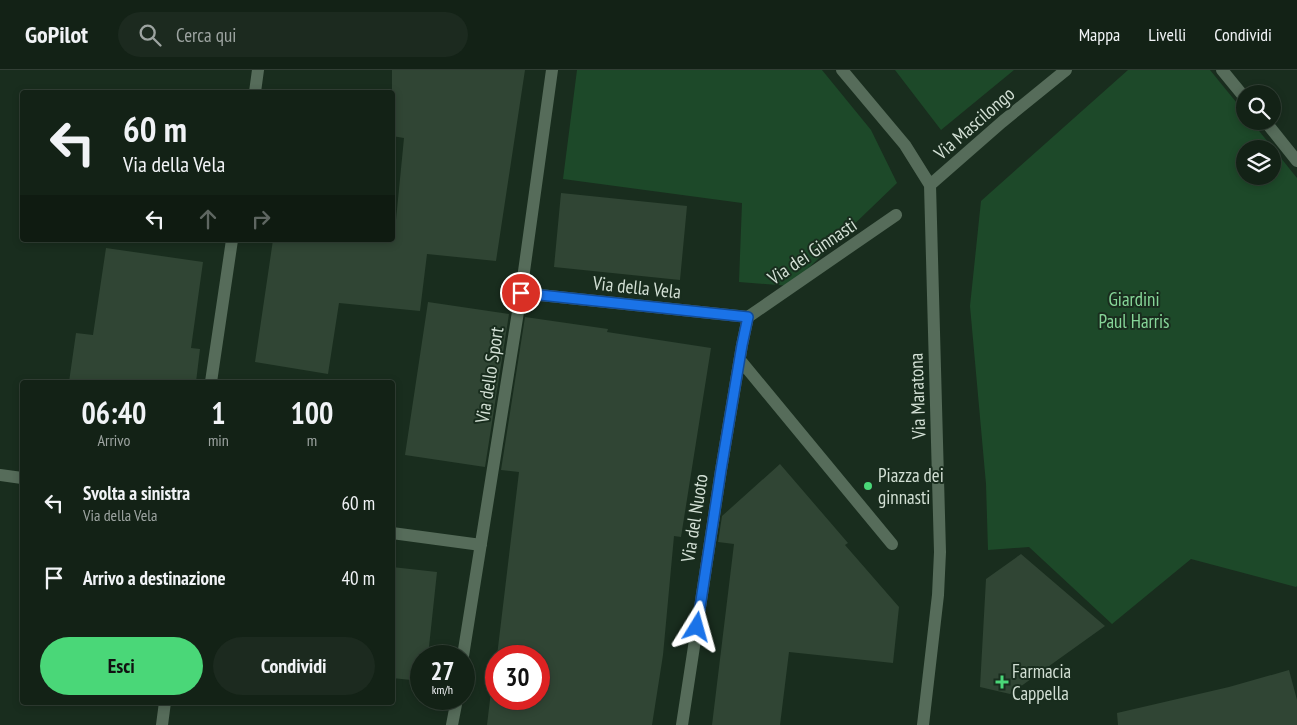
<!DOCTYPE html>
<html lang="it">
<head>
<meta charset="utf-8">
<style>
	:root { --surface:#132216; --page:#1c2a1f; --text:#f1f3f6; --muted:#9da4a1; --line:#323f35; --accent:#4ad778 }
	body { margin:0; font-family:"PT Sans Narrow",sans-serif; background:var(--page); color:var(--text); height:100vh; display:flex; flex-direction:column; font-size:19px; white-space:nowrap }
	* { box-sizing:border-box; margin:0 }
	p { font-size:16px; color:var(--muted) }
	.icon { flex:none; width:28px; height:28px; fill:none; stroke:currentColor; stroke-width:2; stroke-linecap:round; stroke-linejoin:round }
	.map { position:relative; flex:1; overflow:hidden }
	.drawer { position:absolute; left:20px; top:310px; width:375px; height:325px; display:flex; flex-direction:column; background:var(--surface); border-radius:5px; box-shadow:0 2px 8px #0003,0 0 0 1px var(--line) }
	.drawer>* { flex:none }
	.top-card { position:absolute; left:20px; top:20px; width:375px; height:152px; border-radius:5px; box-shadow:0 2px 8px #0003,0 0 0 1px var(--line); background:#132216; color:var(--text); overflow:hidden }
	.fabs { position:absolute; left:1236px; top:15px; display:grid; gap:10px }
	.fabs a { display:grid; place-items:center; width:45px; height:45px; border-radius:50%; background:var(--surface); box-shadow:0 2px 8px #0003,0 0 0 1px var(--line); font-size:25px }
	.speed { position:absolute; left:410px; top:575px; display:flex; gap:10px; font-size:25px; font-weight:700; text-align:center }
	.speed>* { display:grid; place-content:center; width:65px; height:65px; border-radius:50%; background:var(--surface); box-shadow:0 2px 8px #0003,0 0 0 1px var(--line); line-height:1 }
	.speed small { font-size:12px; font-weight:400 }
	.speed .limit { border:8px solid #d22; background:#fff; color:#111 }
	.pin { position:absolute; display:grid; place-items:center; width:42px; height:42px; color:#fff; margin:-21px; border:2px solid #fff; border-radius:50%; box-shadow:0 1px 5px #0007 }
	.me { position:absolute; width:55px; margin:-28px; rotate:8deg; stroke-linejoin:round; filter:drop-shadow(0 0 4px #0008) }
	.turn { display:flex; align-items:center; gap:18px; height:105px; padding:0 20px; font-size:22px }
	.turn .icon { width:65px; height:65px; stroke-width:2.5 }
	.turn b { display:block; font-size:35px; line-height:42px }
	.lanes { display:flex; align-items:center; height:48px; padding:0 20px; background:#0003; justify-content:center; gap:25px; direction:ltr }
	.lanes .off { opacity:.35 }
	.eta { display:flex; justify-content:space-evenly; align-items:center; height:85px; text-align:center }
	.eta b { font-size:30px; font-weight:700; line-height:35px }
	.cta { display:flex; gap:10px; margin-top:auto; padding:10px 20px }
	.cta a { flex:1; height:58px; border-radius:30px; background:var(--accent); color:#111; font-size:20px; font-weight:700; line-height:58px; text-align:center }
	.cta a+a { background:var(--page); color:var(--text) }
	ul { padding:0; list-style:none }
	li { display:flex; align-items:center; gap:15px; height:75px; padding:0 20px }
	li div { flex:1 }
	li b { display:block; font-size:19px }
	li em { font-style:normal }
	header { display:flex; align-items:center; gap:30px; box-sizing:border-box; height:70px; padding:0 25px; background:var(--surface); border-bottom:1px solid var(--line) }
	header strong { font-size:24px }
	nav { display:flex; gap:28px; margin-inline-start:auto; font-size:18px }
	.search { width:350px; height:45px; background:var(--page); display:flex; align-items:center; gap:12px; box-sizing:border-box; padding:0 18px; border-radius:28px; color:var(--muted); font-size:19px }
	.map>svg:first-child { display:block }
</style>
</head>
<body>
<header>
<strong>GoPilot</strong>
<div class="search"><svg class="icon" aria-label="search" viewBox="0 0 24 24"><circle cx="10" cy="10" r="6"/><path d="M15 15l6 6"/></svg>Cerca qui</div>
<nav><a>Mappa</a><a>Livelli</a><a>Condividi</a></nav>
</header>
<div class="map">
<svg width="1297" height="655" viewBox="0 0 1297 655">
	<rect width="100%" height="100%" fill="#192d1e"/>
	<path fill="#1d4929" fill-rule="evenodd" d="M577 0H822L871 60 897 113 790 216 739 212 742 133 563 109Z
		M895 0H1014L941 60Z
		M1128 0H1210L1245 43V51H1251L1297 108V516L1296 517 1191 489 1112 554 1029 477 988 480 986 414 970 236 981 131ZM1245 79H1272V106H1245Z"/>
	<path fill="#304534" d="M392 0H525L496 191 427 184 420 241 339 233 328 304 255 292 273 170H394L404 68 392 66Z
		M561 123 687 136 680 210 554 197Z
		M106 178 203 192 191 278 200 279 196 312H69L76 263 93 265Z
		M428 232 509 244 485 397 405 385Z
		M525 247 608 259 607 262 711 278 681 467 674 466 663 585 652 655H487L495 588 496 629H539V586H497L519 402 501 400Z
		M780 394 848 473 845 475 899 537 893 593 789 582 780 655H712L734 474 718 472 722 446Z
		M1021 484 1105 556 1010 624 980 617 986 509Z
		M392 497 437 502 428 586H421V611L392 608Z
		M1289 600 1297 630V655H1118L1117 643 1229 617Z"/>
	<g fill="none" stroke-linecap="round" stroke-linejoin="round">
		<path stroke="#566c5a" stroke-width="12" d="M842 0 905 75 930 115
			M1222 0 1245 28
			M255 22 258 0
			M1265 51 1297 91
			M930 115 1002 52 1066 0
			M521 223 748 247
			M748 247 896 145
			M740 290 892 474
			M211 312 232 170
			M0 405 22 408
			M392 463 481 475
			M463 586 521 223 552 0
			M162 655 165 632
			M452 655 457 629
			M682 655 721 400 742 275 748 247
			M923 655 938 525 940 482 930 115"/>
	</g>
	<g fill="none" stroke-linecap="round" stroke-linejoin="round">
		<g stroke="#114b97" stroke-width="12">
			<path id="route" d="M521 223 748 247 742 275 721 400 697 557"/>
		</g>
		<use href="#route" stroke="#1a73e8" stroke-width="9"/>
	</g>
	<g fill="#4ad778" stroke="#192d1e" stroke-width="2">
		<circle cx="868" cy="416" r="5"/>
		<path d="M999.5 604.5h5v5h5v5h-5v5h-5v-5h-5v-5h5z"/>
	</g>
	<g text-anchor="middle" stroke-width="4" stroke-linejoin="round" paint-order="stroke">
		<g font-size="19" fill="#d2dfd4" stroke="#192d1e">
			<text transform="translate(974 53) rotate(-41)" y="7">Via Mascilongo</text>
			<text transform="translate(812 181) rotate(-34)" y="7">Via dei Ginnasti</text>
			<text transform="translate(637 217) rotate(6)" y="7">Via della Vela</text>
			<text transform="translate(489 305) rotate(-81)" y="7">Via dello Sport</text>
			<text transform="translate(917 326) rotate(-92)" y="7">Via Maratona</text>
			<text transform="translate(694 448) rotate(-81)" y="7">Via del Nuoto</text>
		</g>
		<g font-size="19" fill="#86d598" stroke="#192d1e">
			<text x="1134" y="236">Giardini<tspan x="1134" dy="22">Paul Harris</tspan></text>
		</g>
		<g font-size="19" fill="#d2dfd4" stroke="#192d1e" text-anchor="start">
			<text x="878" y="412">Piazza dei<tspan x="878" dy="22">ginnasti</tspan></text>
			<text x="1012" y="608">Farmacia<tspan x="1012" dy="22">Cappella</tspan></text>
		</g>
	</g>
</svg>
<div class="fabs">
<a><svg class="icon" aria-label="search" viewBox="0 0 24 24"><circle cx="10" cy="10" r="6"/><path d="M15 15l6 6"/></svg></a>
<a><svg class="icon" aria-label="layers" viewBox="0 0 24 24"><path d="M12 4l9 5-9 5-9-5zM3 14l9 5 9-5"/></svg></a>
</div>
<div class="speed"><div>27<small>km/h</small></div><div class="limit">30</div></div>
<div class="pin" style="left:521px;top:223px;background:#d93025"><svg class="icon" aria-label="arrive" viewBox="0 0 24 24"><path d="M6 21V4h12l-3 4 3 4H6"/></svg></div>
<svg class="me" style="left:697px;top:557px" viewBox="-20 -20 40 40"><path d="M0-17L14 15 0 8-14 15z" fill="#1a73e8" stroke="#fff" stroke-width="4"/></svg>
<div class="top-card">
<div class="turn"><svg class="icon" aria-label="left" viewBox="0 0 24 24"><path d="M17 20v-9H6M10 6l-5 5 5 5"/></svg><div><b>60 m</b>Via della Vela</div></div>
<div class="lanes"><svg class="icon" aria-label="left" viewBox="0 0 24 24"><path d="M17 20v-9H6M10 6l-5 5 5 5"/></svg><svg class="icon off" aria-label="ahead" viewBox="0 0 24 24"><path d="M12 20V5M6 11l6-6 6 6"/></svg><svg class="icon off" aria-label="right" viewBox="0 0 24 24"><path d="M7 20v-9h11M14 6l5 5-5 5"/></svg></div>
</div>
<section class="drawer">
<div class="eta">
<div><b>06:40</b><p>Arrivo</p></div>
<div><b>1</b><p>min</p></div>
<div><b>100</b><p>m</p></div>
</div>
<ul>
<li><svg class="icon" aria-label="left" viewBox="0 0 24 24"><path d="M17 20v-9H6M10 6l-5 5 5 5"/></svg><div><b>Svolta a sinistra</b><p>Via della Vela</p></div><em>60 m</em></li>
<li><svg class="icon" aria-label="arrive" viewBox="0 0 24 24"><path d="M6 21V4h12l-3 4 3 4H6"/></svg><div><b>Arrivo a destinazione</b></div><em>40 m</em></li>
</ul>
<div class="cta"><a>Esci</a><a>Condividi</a></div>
</section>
</div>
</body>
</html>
